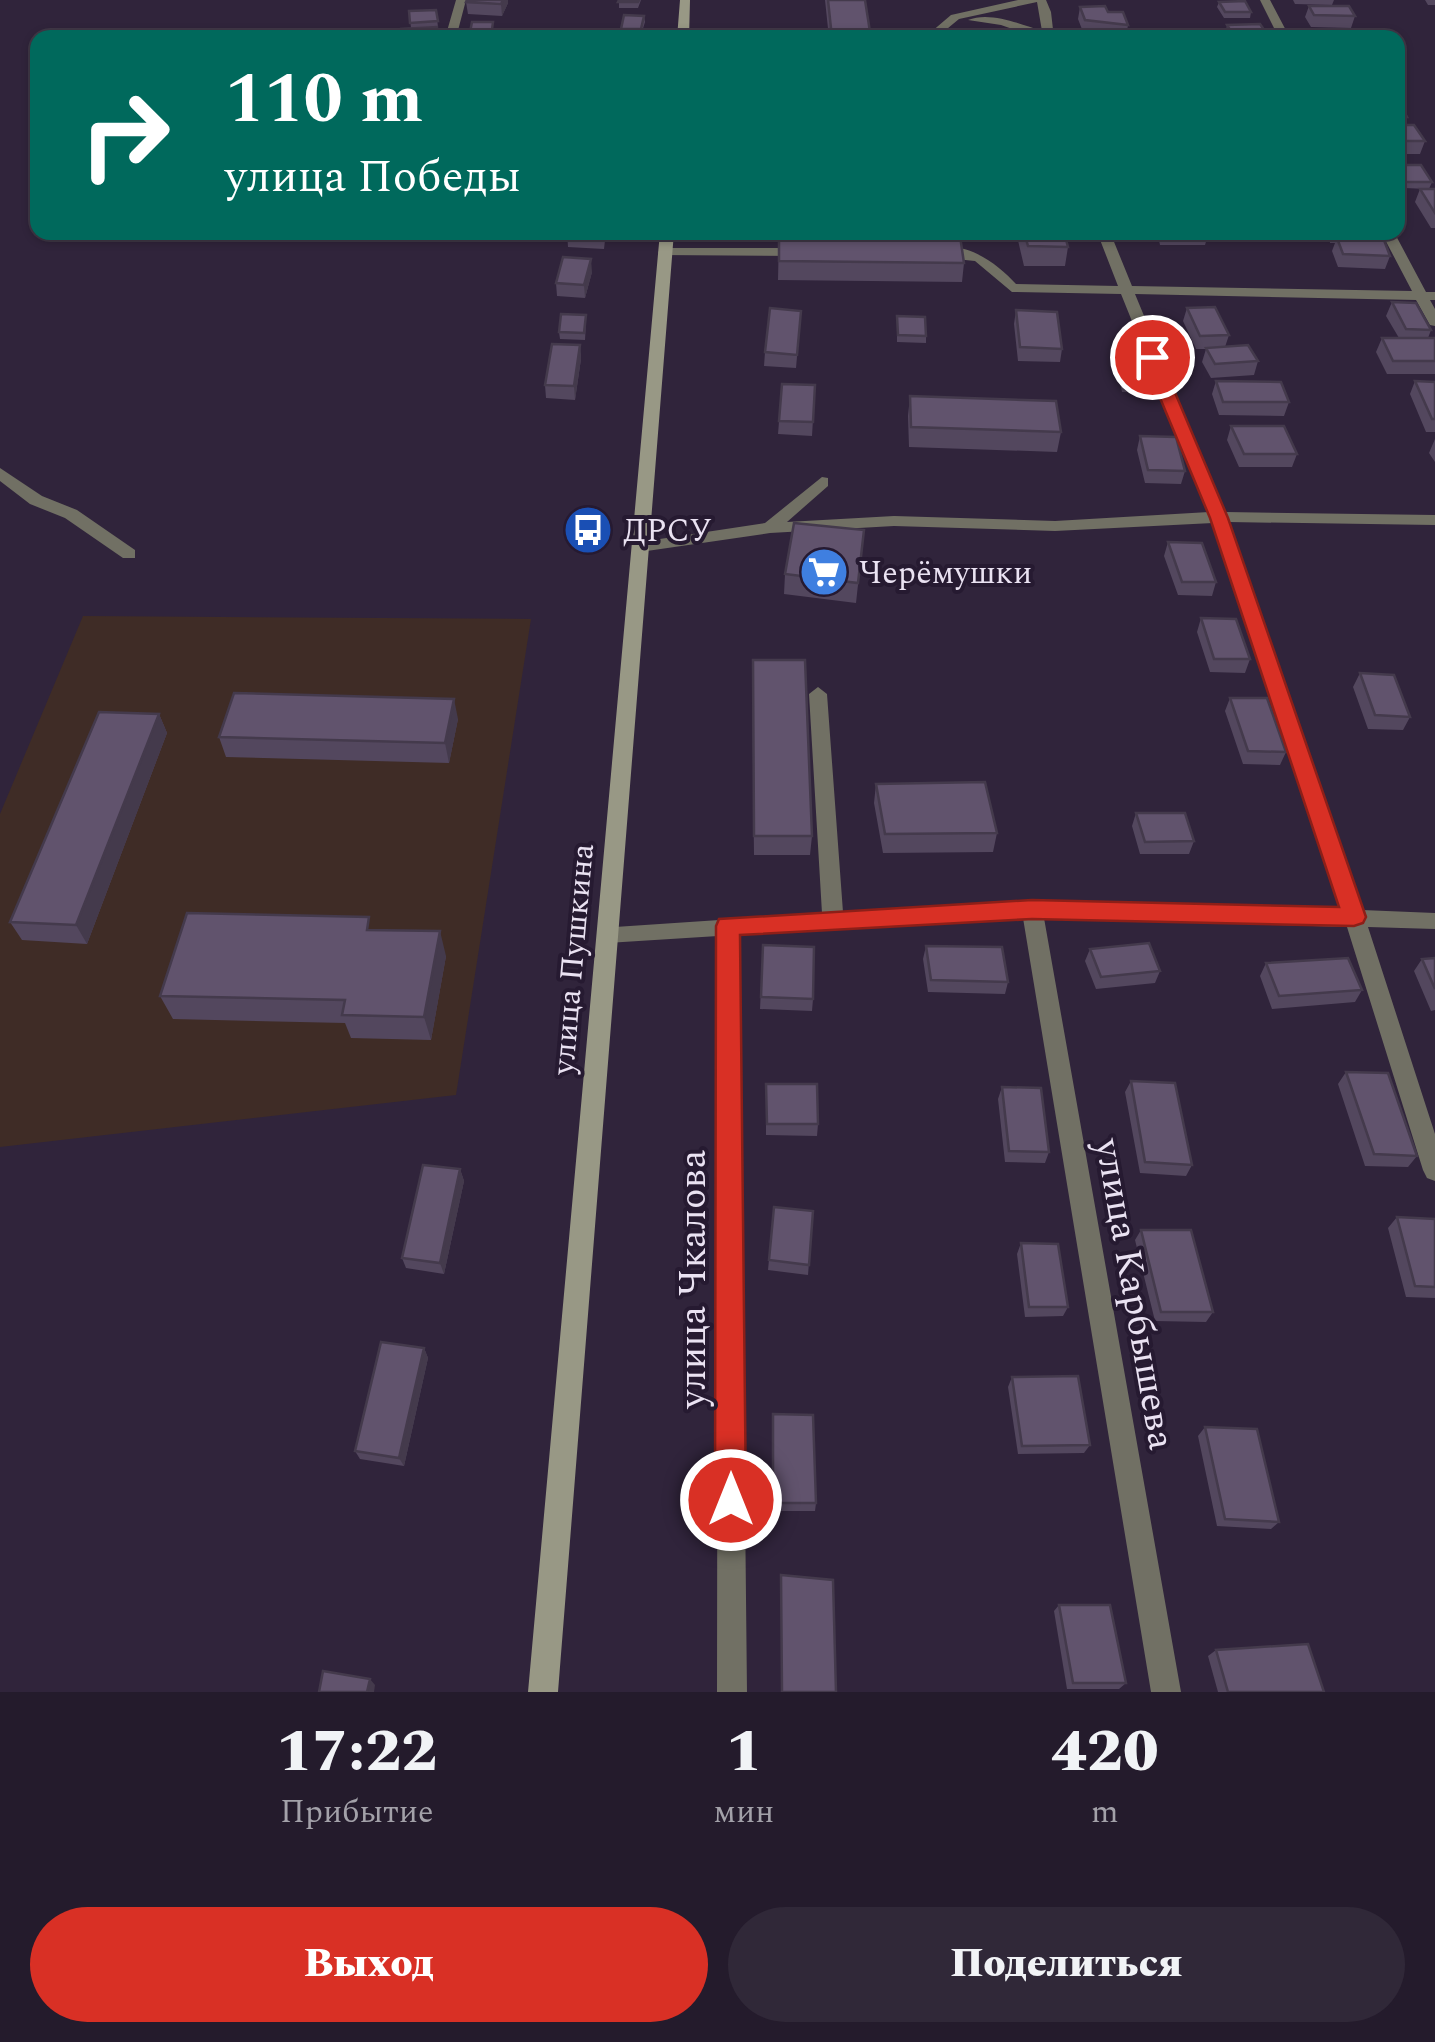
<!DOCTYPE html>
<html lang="ru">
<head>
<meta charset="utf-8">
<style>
	:root { --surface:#241b2c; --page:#302838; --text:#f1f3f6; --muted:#a3a1a9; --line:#413948; --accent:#d93025 }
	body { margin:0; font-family:Spectral,serif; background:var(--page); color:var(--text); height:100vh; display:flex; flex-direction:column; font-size:38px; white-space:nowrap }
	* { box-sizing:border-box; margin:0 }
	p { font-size:32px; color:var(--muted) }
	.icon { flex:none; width:55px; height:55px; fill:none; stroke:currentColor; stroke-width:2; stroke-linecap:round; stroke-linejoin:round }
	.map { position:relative; height:1692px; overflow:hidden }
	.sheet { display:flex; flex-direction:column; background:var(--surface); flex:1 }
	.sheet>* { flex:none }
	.top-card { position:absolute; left:30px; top:30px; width:1375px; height:210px; border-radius:20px; box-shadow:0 2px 8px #0004,0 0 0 2px var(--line); background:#00695c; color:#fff; overflow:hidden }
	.pin { position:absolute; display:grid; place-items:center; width:85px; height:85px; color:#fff; margin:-42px; border:5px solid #fff; border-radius:50%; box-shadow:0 2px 10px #0007 }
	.me { position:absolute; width:110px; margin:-55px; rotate:0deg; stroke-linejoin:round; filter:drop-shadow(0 0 8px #0008) }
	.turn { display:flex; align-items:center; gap:35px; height:210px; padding:0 30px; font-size:45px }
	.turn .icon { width:130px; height:130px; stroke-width:2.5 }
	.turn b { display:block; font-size:70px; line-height:85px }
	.eta { display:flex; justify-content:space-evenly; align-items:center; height:170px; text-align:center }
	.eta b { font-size:60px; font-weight:800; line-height:70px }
	.action { display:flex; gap:20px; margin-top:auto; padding:20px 30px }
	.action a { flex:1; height:115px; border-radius:60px; background:var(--accent); color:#fff; font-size:40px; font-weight:800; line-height:115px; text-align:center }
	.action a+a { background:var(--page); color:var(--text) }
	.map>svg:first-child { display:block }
</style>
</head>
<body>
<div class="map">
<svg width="1435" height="1692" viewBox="0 0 1435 1692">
	<rect width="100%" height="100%" fill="#30243b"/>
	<path fill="#3f2c26" d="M83 616 531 619 456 1095 0 1147V814Z"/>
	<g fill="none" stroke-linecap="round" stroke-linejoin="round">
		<path fill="#717064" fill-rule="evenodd" d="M456 0H466L456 38H445Z
			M1018 0H1046L1051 12 1054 38H1038L1001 25 968 20C990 11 1020 24 1042 31L1037 2 959 19 936 38H924L951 15Z
			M1260 0H1270L1290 38H1279Z
			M1097 232H1110L1132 286 1412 291 1381 232H1394L1426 292H1435V300H1430L1435 309V326L1430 325 1416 300 1135 294 1225 512 1435 515V525L1229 522 1362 910 1435 913V929L1368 927 1435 1134V1181L1427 1178 1423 1170 1347 927 1044 918 1181 1692H1151L1023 918 739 935 747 1692H717L718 936 607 943 600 940 597 934 600 928 822 913 809 694 818 687 827 694 843 912 1032 901 1341 910 1213 523 1055 531 894 526 770 533 640 552 632 547 640 542 765 523 822 477 828 478V486L787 522 894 516 1055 521 1209 512 1121 294 1012 292 975 261 936 257 929 253C959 235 996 262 1016 284L1118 286Z
			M665 248H802L809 252 802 256 660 255 658 252Z
			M0 468 42 496 77 510 135 550V558H123L65 518 30 504 0 481Z"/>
		<path fill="#989885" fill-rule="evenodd" d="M680 0H690L689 38H677Z
			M660 232H674L558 1692H528Z"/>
	</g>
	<path fill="#53475e" d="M619 0H641L638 8H619Z
		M825 0H865L871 38H829Z
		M1293 0H1334L1332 5 1295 4Z
		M1425 0H1435V5H1428Z
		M466 2 508 3 502 16 468 14Z
		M1219 2 1251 12 1250 18H1224L1217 7Z
		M1309 6 1355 16 1351 28 1311 27 1305 17Z
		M1080 7 1108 12 1128 25 1126 37 1083 32 1078 19Z
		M436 10 438 27H436H437L439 38H401L411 28 409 11Z
		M644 16 645 22 641 35H621V29Z
		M1227 25 1267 34 1266 38H1230L1226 31Z
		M1398 100 1407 117 1405 125 1425 141 1420 154H1398Z
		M1398 165 1432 182 1429 189 1404 188 1398 177Z
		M1420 189H1435V228H1431L1415 202Z
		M567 232H606L604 249 568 247Z
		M841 232H887V236L964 263 962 282 778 280 779 235H841Z
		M1016 232H1064L1068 247 1065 266H1024Z
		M1157 232H1209L1205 245H1160Z
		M1328 232H1379L1376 240 1390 256 1385 269 1338 267 1332 251 1335 243H1330Z
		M592 272 585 298 557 296 556 283Z
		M1392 302 1431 330 1428 338H1435V374H1387L1376 352 1382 338H1399L1386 316Z
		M1187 308 1229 335 1225 347 1258 361 1254 375 1211 378 1202 362 1206 349H1196L1183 321Z
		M1016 310 1062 349 1060 362 1018 361 1014 324Z
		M801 311 796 368 764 366 765 352Z
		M897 316 926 336V343L897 342Z
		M586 322 585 340 560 339 559 332Z
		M580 345 581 359 575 400 546 398 545 385Z
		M1118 345 1159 380 1156 393 1122 392 1115 358Z
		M1216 381 1289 402 1284 416 1219 415 1212 394Z
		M1415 381 1435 382V432H1426L1410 394Z
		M782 384 815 385 812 436 778 434Z
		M910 396 1061 432 1057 452 909 447 908 416Z
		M1231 426 1297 454 1292 467H1239L1227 440Z
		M1140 436 1185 471 1181 484 1145 483 1137 450Z
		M1435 439V462L1429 453Z
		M864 530 856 603 784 594 785 574Z
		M1168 542 1216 582 1212 596 1178 595 1164 556Z
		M1201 618 1250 659 1245 673 1210 672 1197 632Z
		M1360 673 1410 717 1403 730 1368 729 1353 687Z
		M752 680 812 836 810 855H754Z
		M1230 698 1286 752 1280 765 1243 764 1225 711Z
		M159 714 167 733 87 944 22 940 10 922Z
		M458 719 449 763 226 757 219 737Z
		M876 784 997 833 993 852 883 853 874 803Z
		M1136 813 1194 841 1189 854H1140L1132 826Z
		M373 930 446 956 431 1040 351 1038 345 1023 173 1019 160 996Z
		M763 945 813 999 812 1011 760 1009Z
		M926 946 1008 982 1005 994 928 992 923 959Z
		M1090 949 1160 971 1155 983 1096 989 1085 961Z
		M1435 958V1010L1431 1011 1414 971 1422 959Z
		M1266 963 1362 990 1355 1002 1272 1009 1260 976Z
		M1346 1072 1417 1156 1408 1167 1365 1166 1338 1084Z
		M1131 1081 1192 1165 1186 1176 1140 1173 1125 1092Z
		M766 1084 818 1124 817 1136 766 1135Z
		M1002 1087 1049 1152 1045 1163 1005 1162 998 1099Z
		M460 1169 464 1181 444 1274 406 1268 402 1258Z
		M774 1207 813 1211 808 1275 768 1270Z
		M1397 1217 1435 1219V1298L1406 1297 1388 1228Z
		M1141 1230 1213 1312 1206 1322 1155 1321 1135 1240Z
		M1021 1243 1068 1307 1063 1316 1025 1317 1017 1254Z
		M424 1348 428 1358 404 1466 360 1459 355 1451Z
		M1012 1377 1090 1445 1084 1453 1018 1454 1008 1387Z
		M773 1414 816 1503 815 1511H772Z
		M1205 1427 1279 1522 1271 1529 1217 1526 1198 1436Z
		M781 1575 836 1692H781Z
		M1059 1605 1126 1683 1119 1689H1067L1054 1611Z
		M1216 1650 1324 1692H1218L1208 1656Z"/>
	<path fill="#443a4c" d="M503 0H508V3L502 16 501 4Z
		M591 259 592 272 585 298 584 285Z
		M580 345 581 359 575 400 574 386Z
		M454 699 458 719 449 763 445 743Z
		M159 714 167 733 87 944 76 925Z
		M440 931 446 956 431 1040 424 1017Z
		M460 1169 464 1181 444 1274 440 1263Z
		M424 1348 428 1358 404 1466 399 1458Z
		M370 1679 375 1685 374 1692H367Z"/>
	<path fill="#61536d" stroke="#443a4c" stroke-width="2.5" d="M467 0H503L501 4 466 2Z
		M619 0H639L638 2H618Z
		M828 0H865L871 38H832Z
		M1245 1 1251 12H1225L1219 2Z
		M1105 6 1108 12H1123L1128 25 1085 20 1080 7Z
		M1309 6H1349L1355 16 1314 15Z
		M436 10 438 21 410 23 409 11Z
		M624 15 644 16 641 29H621Z
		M472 22H493L491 37H469Z
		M1260 24 1267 34 1233 35 1227 25Z
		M437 27 438 38H401V29Z
		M952 30H992L994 38H954Z
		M1398 100 1407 117H1398Z
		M1398 125H1414L1425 141H1398Z
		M1398 165H1421L1432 182H1406Z
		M1420 189H1435V213Z
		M567 232H604L603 236 567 234Z
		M1024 232H1064L1068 247 1028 246Z
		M779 235 960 236 964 263 779 261Z
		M1337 238 1384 240 1390 256 1343 254Z
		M563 257 591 259 584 285 556 283Z
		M1392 302 1416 303 1431 330 1406 329Z
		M1215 307 1229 335 1200 336 1187 308Z
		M770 308 801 311 797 355 765 352Z
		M1016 310 1057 312 1062 349 1020 347Z
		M561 314 586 315 584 333 559 332Z
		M897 316 925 317 926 336 898 335Z
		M1382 338H1435V361H1393Z
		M552 344 580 345 574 386 545 385Z
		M1118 345 1151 346 1159 380 1126 379Z
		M1248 345 1258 361 1215 364 1206 348Z
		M1216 381 1281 382 1289 402H1223Z
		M1415 381 1435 382V419H1432Z
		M782 384 815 385 813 422 779 421Z
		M910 396 1056 401 1061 432 911 427Z
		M1231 426H1284L1297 454H1244Z
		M1140 436 1176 437 1185 471 1148 470Z
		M794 523 864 530 858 583 785 574Z
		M1168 542 1202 543 1216 582H1182Z
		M1201 618 1236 619 1250 659H1214Z
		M753 660H805L812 836H754Z
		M1360 673 1394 675 1410 717 1375 715Z
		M234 693 454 699 445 743 219 737Z
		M1230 698H1267L1286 752 1248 751Z
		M99 712 159 714 76 925 10 922Z
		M985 782 997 833 885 834 876 784Z
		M1136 813H1185L1194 841 1145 842Z
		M187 913 369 917 367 930 440 931 424 1017 342 1015 345 1000 160 996Z
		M1149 943 1160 971 1101 977 1090 949Z
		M763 945 814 947 813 999 761 997Z
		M926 946 1002 947 1008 982 931 980Z
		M1348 958 1362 990 1279 996 1266 963Z
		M1435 958V989L1422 959Z
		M1346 1072 1388 1073 1417 1156 1374 1154Z
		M1131 1081 1175 1083 1192 1165 1145 1162Z
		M766 1084H817L818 1124H767Z
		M1002 1087 1041 1088 1049 1152 1009 1151Z
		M423 1165 460 1169 440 1263 402 1258Z
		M774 1207 813 1211 809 1265 769 1260Z
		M1397 1217 1435 1219V1287L1415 1286Z
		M1141 1230H1191L1213 1312H1161Z
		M1021 1243 1058 1244 1068 1307H1029Z
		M381 1342 424 1348 399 1458 355 1451Z
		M1078 1376 1090 1445 1022 1446 1012 1377Z
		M773 1414 813 1415 816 1503H773Z
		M1205 1427 1257 1429 1279 1522 1225 1519Z
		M781 1575 833 1580 836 1692H782Z
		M1059 1605H1110L1126 1683H1073Z
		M1308 1644 1324 1692H1228L1216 1650Z
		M323 1671 370 1679 367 1692H319Z"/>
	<path fill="#d93025" stroke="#8d1f18" stroke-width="2.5" d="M1152 352 1160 357 1228 518 1366 917 1363 923 1354 926 1032 919 740 935 746 1500 742 1511 731 1516 720 1511 715 1500 716 926 719 919 1032 900 1339 907 1210 518 1143 357Z"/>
	<defs>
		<g id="bus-disc" transform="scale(2.5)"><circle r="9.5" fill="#1a4fb4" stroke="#261a31"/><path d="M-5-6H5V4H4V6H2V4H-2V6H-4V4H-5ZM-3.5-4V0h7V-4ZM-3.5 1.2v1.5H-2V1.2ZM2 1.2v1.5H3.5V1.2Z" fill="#fff"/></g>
		<g id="supermarket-disc" transform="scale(2.5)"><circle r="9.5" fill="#3f7fe0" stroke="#261a31"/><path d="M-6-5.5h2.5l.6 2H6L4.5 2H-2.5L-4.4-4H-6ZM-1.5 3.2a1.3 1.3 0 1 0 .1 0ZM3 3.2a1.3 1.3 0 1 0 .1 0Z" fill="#fff"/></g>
	</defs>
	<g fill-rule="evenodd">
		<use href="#bus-disc" x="588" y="530"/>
		<use href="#supermarket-disc" x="824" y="572"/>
	</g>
	<g text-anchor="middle" stroke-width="8" stroke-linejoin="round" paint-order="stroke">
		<g font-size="32" fill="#eae2f2" stroke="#261a31" text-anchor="start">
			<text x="623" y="541">ДРСУ</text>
			<text x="859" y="583">Черёмушки</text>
		</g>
		<g font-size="32" fill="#eae2f2" stroke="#261a31">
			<text transform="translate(572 959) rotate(-85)" y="11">улица Пушкина</text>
		</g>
		<g font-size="38" fill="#eae2f2" stroke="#261a31">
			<text transform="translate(692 1279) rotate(-90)" y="13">улица Чкалова</text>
			<text transform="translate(1136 1294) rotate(80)" y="13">улица Карбышева</text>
		</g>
	</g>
</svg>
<div class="pin" style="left:1152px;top:357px;background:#d93025"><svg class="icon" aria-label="arrive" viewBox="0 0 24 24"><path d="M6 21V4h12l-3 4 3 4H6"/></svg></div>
<svg class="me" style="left:731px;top:1500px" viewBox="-20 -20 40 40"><circle r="17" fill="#d93025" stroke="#fff" stroke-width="3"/><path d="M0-11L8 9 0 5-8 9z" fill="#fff"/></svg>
<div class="top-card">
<div class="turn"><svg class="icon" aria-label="right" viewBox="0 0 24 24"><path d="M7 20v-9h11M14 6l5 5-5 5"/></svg><div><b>110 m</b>улица Победы</div></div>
</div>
</div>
<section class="sheet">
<div class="eta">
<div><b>17:22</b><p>Прибытие</p></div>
<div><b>1</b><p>мин</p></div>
<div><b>420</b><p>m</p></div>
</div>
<div class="action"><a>Выход</a><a>Поделиться</a></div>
</section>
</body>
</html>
